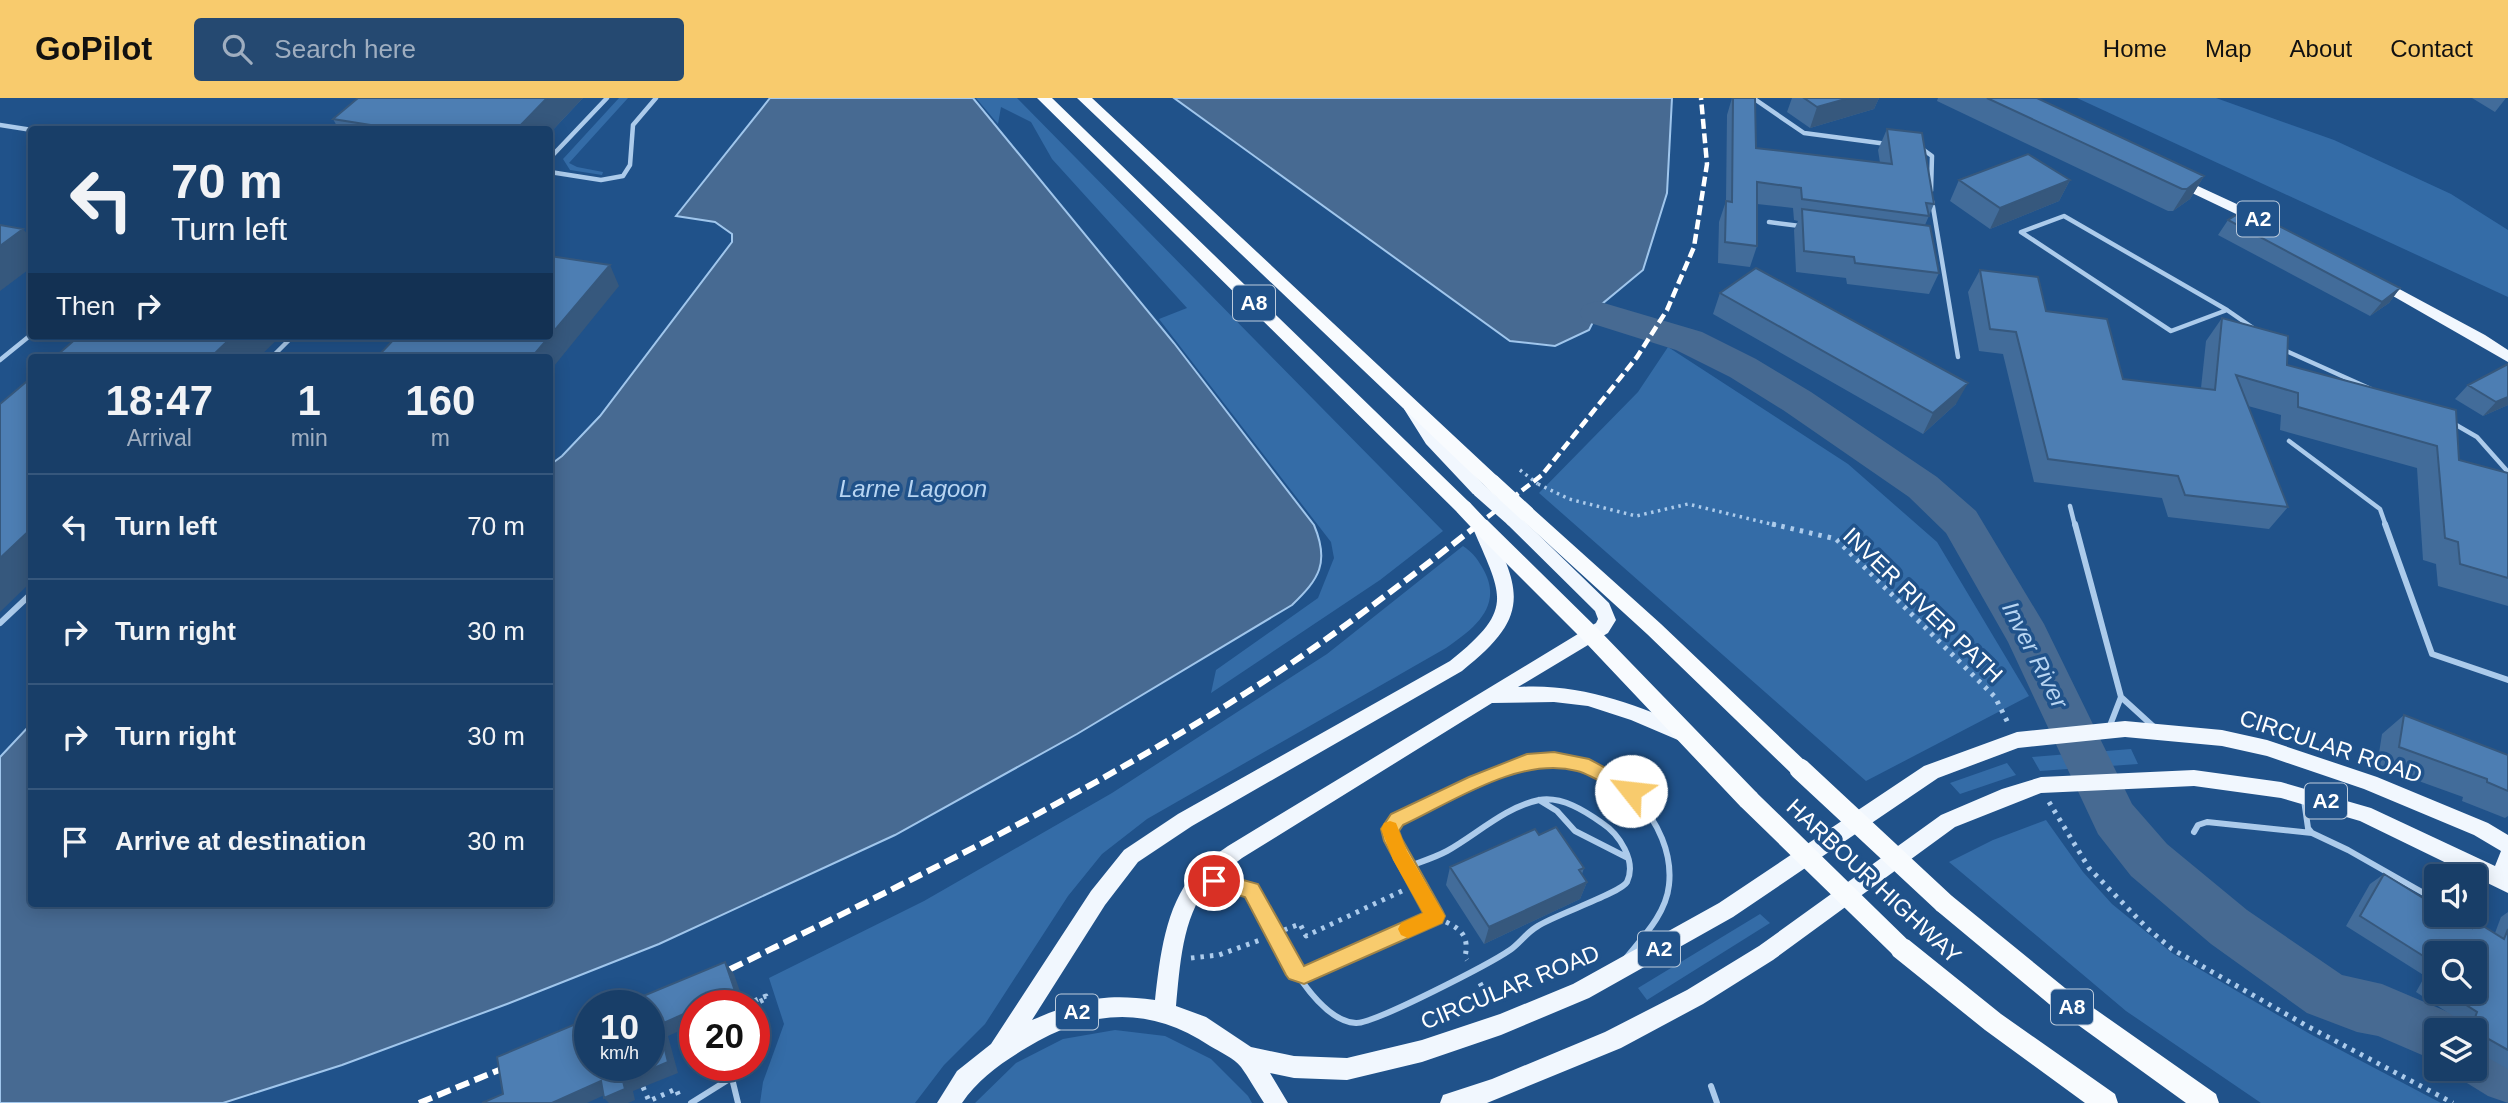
<!DOCTYPE html>
<html lang="en">
<head>
<meta charset="utf-8">
<style>
	:root { --surface:#183e68; --page:#254971; --text:#f1f3f6; --muted:#9faec0; --line:#36577c; --accent:#f8cb6d }
	body { margin:0; font-family:Arial,sans-serif; background:var(--page); color:var(--text); height:100vh; display:flex; flex-direction:column; font-size:26px; white-space:nowrap }
	* { box-sizing:border-box; margin:0 }
	p { font-size:23px; color:var(--muted) }
	.icon { flex:none; width:38px; height:38px; fill:none; stroke:currentColor; stroke-width:2; stroke-linecap:round; stroke-linejoin:round }
	.map { position:relative; flex:1; overflow:hidden }
	.sheet { position:absolute; left:28px; top:256px; width:525px; height:553px; display:flex; flex-direction:column; background:var(--surface); border-radius:7px; box-shadow:0 4px 18px #0003,0 0 0 2px var(--line) }
	.sheet>* { flex:none }
	.guide { position:absolute; left:28px; top:28px; width:525px; height:214px; border-radius:7px; box-shadow:0 4px 18px #0003,0 0 0 2px var(--line); background:#183e68; color:var(--text); overflow:hidden }
	.fabs { position:absolute; left:2424px; top:766px; display:grid; gap:14px }
	.fabs a { display:grid; place-items:center; width:63px; height:63px; border-radius:7px; background:var(--surface); box-shadow:0 4px 18px #0003,0 0 0 2px var(--line); font-size:35px }
	.speed { position:absolute; left:574px; top:892px; display:flex; gap:14px; font-size:35px; font-weight:700; text-align:center }
	.speed>* { display:grid; place-content:center; width:91px; height:91px; border-radius:50%; background:var(--surface); box-shadow:0 4px 18px #0003,0 0 0 2px var(--line); line-height:1 }
	.speed small { font-size:18px; font-weight:400 }
	.speed .limit { border:10px solid #d22; background:#fff; color:#111 }
	.pin { position:absolute; display:grid; place-items:center; width:60px; height:60px; color:#fff; margin:-30px; border:4px solid #fff; border-radius:50%; box-shadow:0 2px 7px #0007 }
	.me { position:absolute; width:77px; margin:-38px; rotate:299deg; stroke-linejoin:round; filter:drop-shadow(0 0 5px #0008) }
	.turn { display:flex; align-items:center; gap:24px; height:147px; padding:0 28px; font-size:32px }
	.turn .icon { width:91px; height:91px; stroke-width:2.5 }
	.turn b { display:block; font-size:49px; line-height:60px }
	.then { display:flex; align-items:center; height:66px; padding:0 28px; background:#0003; gap:14px; font-size:26px }
	.eta { display:flex; justify-content:space-evenly; align-items:center; height:119px; text-align:center }
	.eta b { font-size:42px; font-weight:700; line-height:49px }
	ul { padding:0; list-style:none }
	li { display:flex; align-items:center; gap:21px; height:105px; padding:0 28px; border-top:2px solid var(--line) }
	li div { flex:1 }
	li b { display:block; font-size:26px }
	li em { font-style:normal }
	header { display:flex; align-items:center; gap:42px; box-sizing:border-box; height:98px; padding:0 35px; background:var(--accent); color:#111 }
	header strong { font-size:33px }
	nav { display:flex; gap:38px; margin-inline-start:auto; font-size:24px }
	.search { width:490px; height:63px; background:var(--page); display:flex; align-items:center; gap:18px; box-sizing:border-box; padding:0 24px; border-radius:7px; color:var(--muted); font-size:26px }
	.map>svg:first-child { display:block }
</style>
</head>
<body>
<header>
<strong>GoPilot</strong>
<div class="search"><svg class="icon" aria-label="search" viewBox="0 0 24 24"><circle cx="10" cy="10" r="6"/><path d="M15 15l6 6"/></svg>Search here</div>
<nav><a>Home</a><a>Map</a><a>About</a><a>Contact</a></nav>
</header>
<div class="map">
<svg width="2508" height="1005" viewBox="0 0 2508 1005">
	<rect width="100%" height="100%" fill="#20528a"/>
	<path fill="#346ca7" d="M619 0H628L569 65 577 69 603 74 602 77 570 72 563 61Z
		M976 0H1017L1443 433 1380 482 1211 595 1216 572 1318 500 1334 460 1331 444 1159 221 1187 210 1052 61 1031 24 1001 9 998 26Z
		M2077 0H2216L2334 42 2451 96 2508 132V199Z
		M1668 249 1848 366 1937 444 2029 598 1866 683 1539 395 1638 294Z
		M1463 448C1472 454 1476 459 1482 469 1505 507 1475 530 1446 550L1147 721 1102 756 1068 798 985 926 944 967 915 1005H760L763 984 784 926 769 880 924 803 1112 695 1327 556Z
		M2131 651 2138 666 2040 673 2032 659Z
		M2007 665 2016 677 1960 696 1950 685Z
		M2046 722 2083 774 2112 806 2172 855 2310 936 2441 1005H2261L2126 913 1949 764 1993 742Z
		M1760 816 1770 825 1647 902 1638 890Z
		M1115 932 1165 938 1211 961 1248 998 1252 1005H975L1016 965 1063 941Z"/>
	<path fill="#476a92" stroke="#a0c6ec" stroke-width="2" d="M770 0H973L1174 245 1314 427C1330 465 1319 481 1292 507L1077 636 895 737 659 846 507 906 342 967 223 1005H0V659L31 626 32 805H550V367L562 358 600 318 732 144V136L715 124 676 118Z
		M1174 0H1672L1667 95 1643 172 1602 206 1589 232 1555 248 1510 243Z"/>
	<g fill="none" stroke-linecap="round" stroke-linejoin="round">
		<path fill="#476a92" fill-rule="evenodd" d="M1597 203 1702 234 1756 261 1811 294 1937 379 1976 413 2044 526 2132 706 2167 746 2247 812 2342 877 2382 886 2455 917 2462 933H2436V963L2378 938 2357 934 2307 915 2211 846 2131 778 2098 736 2008 544 1946 435 1909 399 1783 312 1730 279 1676 252 1584 223 1579 215 1584 207Z
			M2474 931 2508 947V1005L2488 998 2454 977 2452 971H2474V933H2469Z"/>
		<path stroke="#accbeb" stroke-width="3.5" stroke-dasharray="2.5 4.5" stroke-linecap="butt" d="M1538 386 1569 401 1636 418 1688 406 1779 428"/>
		<path stroke="#accbeb" stroke-width="5" stroke-dasharray="3.5 6" stroke-linecap="butt" d="M1772 426 1836 441 1995 599 2008 625
			M2049 704 2089 770 2147 830 2172 851 2307 928 2453 1005
			M1446 824C1463 832 1469 840 1465 859L1467 862
			M1284 832 1300 826 1306 838 1404 792
			M1191 860 1219 857 1260 842
			M1480 885 1492 908
			M740 903 742 908 766 898 767 900 751 908
			M643 989 649 1003 676 991 679 998"/>
		<path stroke="#accbeb" stroke-width="4.5" d="M1753 0 1804 35 1887 46
			M0 27 32 32
			M1921 50 1932 58 1931 93
			M550 60 607 0
			M550 74 601 82 623 78 630 67 633 27 656 0
			M1932 103 1958 259
			M2064 118 2227 212 2171 233 2021 134Z
			M1769 124 1800 128
			M2227 212 2256 232
			M2284 252 2371 291
			M272 259 293 238
			M0 262 32 236
			M2451 324 2477 339 2508 374
			M2289 343 2380 411 2386 428
			M2070 408 2075 428"/>
		<path stroke="#accbeb" stroke-width="6" d="M2075 426 2121 599 2109 630
			M2385 426 2432 556 2508 582
			M0 525 32 495
			M2121 599 2155 630
			M1539 702 1557 713 1575 733 1628 760
			M2304 702 2308 730 2312 735 2348 752 2436 802
			M2194 734 2198 727 2207 724 2312 735
			M1207 781 1251 792C1270 828 1311 923 1356 925 1374 926 1491 865 1510 852 1520 845 1527 834 1538 828 1554 817 1621 795 1627 784 1637 763 1619 736 1602 725 1585 713 1562 698 1539 702 1505 709 1476 737 1447 753 1434 760 1420 764 1407 769
			M2474 798 2486 777
			M1300 877 1435 819 1393 743 1390 731 1397 722C1443 699 1496 662 1550 661 1612 660 1676 724 1669 787 1666 816 1643 839 1626 860
			M729 968 738 1005
			M1711 988 1717 1005
			M691 1005 731 980"/>
		<path fill="#f1f7fe" fill-rule="evenodd" d="M2174 77 2267 120 2269 123 2267 126H2257L2169 84 2167 81Z
			M2377 179 2485 237 2508 252V264L2372 186V180Z
			M1412 306 1417 307 1438 338 1485 388 1487 392 1485 396H1473L1426 346 1404 311Z
			M1513 416 1519 418 1609 505 1616 522 1608 535 1518 589C1581 585 1635 606 1692 631L1694 637 1692 643 1685 645 1631 622 1588 608 1554 604 1492 605 1242 760C1231 769 1217 777 1208 788 1182 820 1180 868 1176 908L1206 919 1251 949 1294 958 1347 960 1422 942 1500 916 1573 886 1719 805 1924 668 2017 634 2125 623 2222 632 2267 642 2377 679 2488 725 2508 737V795L2360 723 2281 700 2194 688 2041 695 1955 729 1773 862 1703 906 1621 950 1487 1005H1440L1443 997 1492 981 1605 934 1687 892 1759 848 1941 717 2002 691 2041 679 2194 672 2281 684 2371 710 2495 768 2501 753 2474 737 2364 691 2267 658 2222 648 2125 639 2018 650 1938 680 1733 819 1589 900 1501 937 1422 964 1347 982 1294 980 1270 975 1288 1005H1264C1256 993 1249 980 1241 969 1234 960 1220 954 1210 948 1147 906 1088 912 1026 950 1001 965 978 981 962 1005H937L957 973 991 946 1091 793 1124 752 1178 716 1450 563C1516 510 1502 499 1472 428L1474 424H1486C1525 495 1528 521 1462 573L1192 728 1138 764 1105 807 1032 922C1081 902 1101 895 1155 902 1160 859 1165 809 1194 775 1203 764 1217 756 1228 748L1596 525 1598 521 1595 513 1507 426 1505 422Z"/>
		<path fill="#f8fbfe" fill-rule="evenodd" d="M1037 0H1052L1470 405 1473 410 1470 415H1458Z
			M1077 0H1092L1498 379 1501 384 1498 389H1486Z
			M1526 408 1532 410 1661 526 1807 665 1811 671 1807 677 1800 680 1793 677 1647 536 1520 420 1517 415 1520 410Z
			M1480 420 1487 422 1599 532 1757 695 1760 702 1757 709 1749 711 1741 709 1585 544 1473 432 1471 427 1473 422Z
			M1944 795 1952 798 2065 890 2216 996 2219 1005H2186L2049 906 1936 812 1933 805 1936 798Z
			M1901 839 1909 842 2001 916 2115 996 2118 1005H2085L1985 932 1893 858 1889 850 1893 842Z"/>
		<path stroke="#fff" stroke-width="4.5" stroke-dasharray="10 4.5" stroke-linecap="butt" d="M1476 428 1542 377 1637 259 1667 212 1694 149 1707 66 1701 0"/>
		<path stroke="#fff" stroke-width="6" stroke-dasharray="14 6" stroke-linecap="butt" d="M712 880C900 788 1090 696 1266 582 1340 534 1409 480 1479 426
			M419 1005 516 965"/>
		<path stroke="#accbeb" stroke-width="3.5" stroke-dasharray="2.5 4.5" stroke-linecap="butt" d="M1520 372 1538 386"/>
		<path stroke="#f1f7fe" stroke-width="14" d="M1479 392 1513 422"/>
		<path stroke="#f8fbfe" stroke-width="16" d="M1492 384 1526 415
			M1464 410 1480 427"/>
		<path stroke="#f8fbfe" stroke-width="21" d="M1800 671 1944 805
			M1749 702 1901 850"/>
	</g>
	<path fill="#426c9a" fill-rule="evenodd" d="M358 0H583L550 35V32H339L333 21Z
		M1732 0H1733L1756 50 1880 65 1878 52 1887 31 1934 106 1925 127 1939 175 1929 196 1847 186 1846 180 1796 174 1794 132 1798 123 1794 122 1793 110 1757 106V148L1750 169 1718 165 1719 124 1726 103 1727 17Z
		M1792 0H1879L1874 11 1810 30 1787 14Z
		M1938 0H2037L2204 78 2190 101 2173 113H2168L1937 3Z
		M2472 0H2506L2495 14Z
		M1959 82H2070L2059 103 1990 131 1950 103Z
		M2228 122 2400 190 2389 205 2370 218 2218 137Z
		M1980 172 2046 213 2123 281 2201 290 2206 243 2222 220 2287 267 2456 312 2459 362 2508 375V508L2438 488 2436 466 2423 462 2417 370 2280 332 2281 317 2248 308 2288 409 2269 431 2168 419 2162 400 2034 384 2003 256 1979 253 1968 194Z
		M1720 195 1956 306 1923 336 1713 216Z
		M2468 287 2508 307 2483 318 2455 301Z
		M2404 617 2508 657V718L2505 720 2462 703 2463 699 2377 668 2382 636Z
		M1539 737 1584 770 1582 776 1587 784 1580 801 1484 846 1446 787 1450 769Z
		M2384 776 2469 828 2475 823 2495 835 2501 819 2508 814V971L2474 952V933H2458L2461 923 2416 894 2425 878 2346 828 2370 786ZM2436 856 2474 894H2436Z"/>
	<path fill="#36587d" d="M547 0H583L550 35V32H516Z
		M1849 0H1879L1874 11 1810 30 1817 9Z
		M2204 78 2190 101 2173 113 2187 91Z
		M2070 82 2059 103 1990 131 2000 110Z
		M23 131 32 141V169L0 193V148Z
		M610 167 619 188 550 273V259H532Z
		M2400 190 2389 205 2370 218 2382 204Z
		M233 238H281L259 259H211Z
		M1968 285 1956 306 1923 336 1933 315Z
		M2508 299V307L2483 318 2496 304Z
		M32 430V483L0 514V460Z
		M1587 784 1580 801 1484 846 1489 829Z
		M725 864 734 876 744 905 735 908H701Z
		M695 911V926L668 938 678 975 633 993 635 1002 628 1005H609L604 1000 623 983 659 927Z
		M601 983 611 994 587 1005H552Z"/>
	<path fill="#4d7eb3" stroke="#36587d" stroke-width="2" d="M358 0H547L516 32H402L333 21Z
		M1733 0H1755L1756 50 1892 66 1887 31 1922 35 1934 106 1926 105 1929 118 1802 101 1801 90 1757 84V148L1725 144 1726 103 1732 104Z
		M1804 0H1849L1817 9Z
		M1987 0H2037L2204 78 2187 91H2182Z
		M2028 56 2070 82 2000 110 1959 82Z
		M1802 111 1930 128 1939 175 1855 165 1854 159 1804 153Z
		M2246 111 2400 190 2382 204 2228 122Z
		M0 127 23 131 0 148Z
		M550 158 610 167 532 259H391L379 257 397 238H550Z
		M1756 170 1968 285 1933 315 1720 195Z
		M1980 172 2038 179 2046 213 2107 221 2123 281 2215 292 2222 220 2288 238 2287 267 2456 312 2459 362 2508 375V480L2460 466 2458 444 2445 440 2437 348 2298 309V295L2236 277 2288 409 2185 397 2178 378 2048 361 2016 234 1990 231Z
		M79 238H233L211 259H55Z
		M2508 266V299L2496 304 2468 287Z
		M32 279V430L0 460V306Z
		M2404 617 2508 657V693L2487 684V681L2399 649Z
		M1556 729 1584 770 1579 772 1587 784 1489 829 1450 769 1535 731 1539 737Z
		M2384 776 2436 808V817H2452L2472 830 2475 823 2504 841 2508 831V952L2471 931 2477 914 2446 894H2474V856H2436V866L2360 818Z
		M725 864 735 893 701 908H695V911L659 927 668 964 623 983 625 991 604 1000 601 983 552 1005H482L503 996 497 959 590 920V968H649V908H619Z
		M2436 875V888L2431 885Z"/>
	<path fill="#f8cb6d" stroke="#a18447" stroke-width="2" d="M1554 654 1589 661 1637 687 1640 693 1637 698 1631 700 1625 698C1610 690 1593 677 1577 673 1520 658 1454 703 1403 727L1399 733 1402 741 1442 812 1445 818 1442 825 1304 886 1289 881 1286 877 1245 799 1207 789 1205 783 1207 777 1214 774 1258 786 1304 868 1423 815 1384 743 1381 731 1391 716 1469 679 1527 656Z"/>
	<path fill="#f59e0b" d="M1390 723 1396 725 1407 753 1445 818 1442 825 1408 840 1401 837 1398 831 1401 825 1423 815 1393 762 1381 731 1384 725Z"/>
	<g text-anchor="middle" stroke-width="7" stroke-linejoin="round" paint-order="stroke">
		<g fill="#20528a" stroke="#bccbdc" stroke-width="2">
			<rect x="2237" y="103.5" width="42" height="35" rx="5"/>
			<rect x="1233" y="187.5" width="42" height="35" rx="5"/>
			<rect x="2305" y="685.5" width="42" height="35" rx="5"/>
			<rect x="1638" y="833.5" width="42" height="35" rx="5"/>
			<rect x="2051" y="891.5" width="42" height="35" rx="5"/>
			<rect x="1056" y="896.5" width="42" height="35" rx="5"/>
		</g>
		<g font-size="21" font-weight="bold" fill="#fff">
			<text x="2258" y="128">A2</text>
			<text x="1254" y="212">A8</text>
			<text x="2326" y="710">A2</text>
			<text x="1659" y="858">A2</text>
			<text x="2072" y="916">A8</text>
			<text x="1077" y="921">A2</text>
		</g>
		<g font-size="23" fill="#fff" stroke="#20528a">
			<text transform="translate(1923 507) rotate(44)" y="8">INVER RIVER PATH</text>
			<text transform="translate(2331 648) rotate(18)" y="8">CIRCULAR ROAD</text>
			<text transform="translate(1874 783) rotate(43)" y="8">HARBOUR HIGHWAY</text>
			<text transform="translate(1510 889) rotate(-22)" y="8">CIRCULAR ROAD</text>
		</g>
		<g font-size="24" font-style="italic" fill="#b8d5f2" stroke="#20528a">
			<text x="913" y="399">Larne Lagoon</text>
			<text transform="translate(2035 557) rotate(63)" y="8">Inver River</text>
		</g>
	</g>
</svg>
<div class="fabs">
<a><svg class="icon" aria-label="sound" viewBox="0 0 24 24"><path d="M4 9h4l5-4v14l-5-4H4zM17 9q2 3 0 6"/></svg></a>
<a><svg class="icon" aria-label="search" viewBox="0 0 24 24"><circle cx="10" cy="10" r="6"/><path d="M15 15l6 6"/></svg></a>
<a><svg class="icon" aria-label="layers" viewBox="0 0 24 24"><path d="M12 4l9 5-9 5-9-5zM3 14l9 5 9-5"/></svg></a>
</div>
<div class="speed"><div>10<small>km/h</small></div><div class="limit">20</div></div>
<div class="pin" style="left:1214px;top:783px;background:#d93025"><svg class="icon" aria-label="arrive" viewBox="0 0 24 24"><path d="M6 21V4h12l-3 4 3 4H6"/></svg></div>
<svg class="me" style="left:1631px;top:693px" viewBox="-20 -20 40 40"><circle r="19" fill="#fff"/><path d="M0-13L10 11 0 6-10 11z" fill="#f8cb6d"/></svg>
<div class="guide">
<div class="turn"><svg class="icon" aria-label="left" viewBox="0 0 24 24"><path d="M17 20v-9H6M10 6l-5 5 5 5"/></svg><div><b>70 m</b>Turn left</div></div>
<div class="then">Then<svg class="icon" aria-label="right" viewBox="0 0 24 24"><path d="M7 20v-9h11M14 6l5 5-5 5"/></svg></div>
</div>
<section class="sheet">
<div class="eta">
<div><b>18:47</b><p>Arrival</p></div>
<div><b>1</b><p>min</p></div>
<div><b>160</b><p>m</p></div>
</div>
<ul>
<li><svg class="icon" aria-label="left" viewBox="0 0 24 24"><path d="M17 20v-9H6M10 6l-5 5 5 5"/></svg><div><b>Turn left</b></div><em>70 m</em></li>
<li><svg class="icon" aria-label="right" viewBox="0 0 24 24"><path d="M7 20v-9h11M14 6l5 5-5 5"/></svg><div><b>Turn right</b></div><em>30 m</em></li>
<li><svg class="icon" aria-label="right" viewBox="0 0 24 24"><path d="M7 20v-9h11M14 6l5 5-5 5"/></svg><div><b>Turn right</b></div><em>30 m</em></li>
<li><svg class="icon" aria-label="arrive" viewBox="0 0 24 24"><path d="M6 21V4h12l-3 4 3 4H6"/></svg><div><b>Arrive at destination</b></div><em>30 m</em></li>
</ul>
</section>
</div>
</body>
</html>
